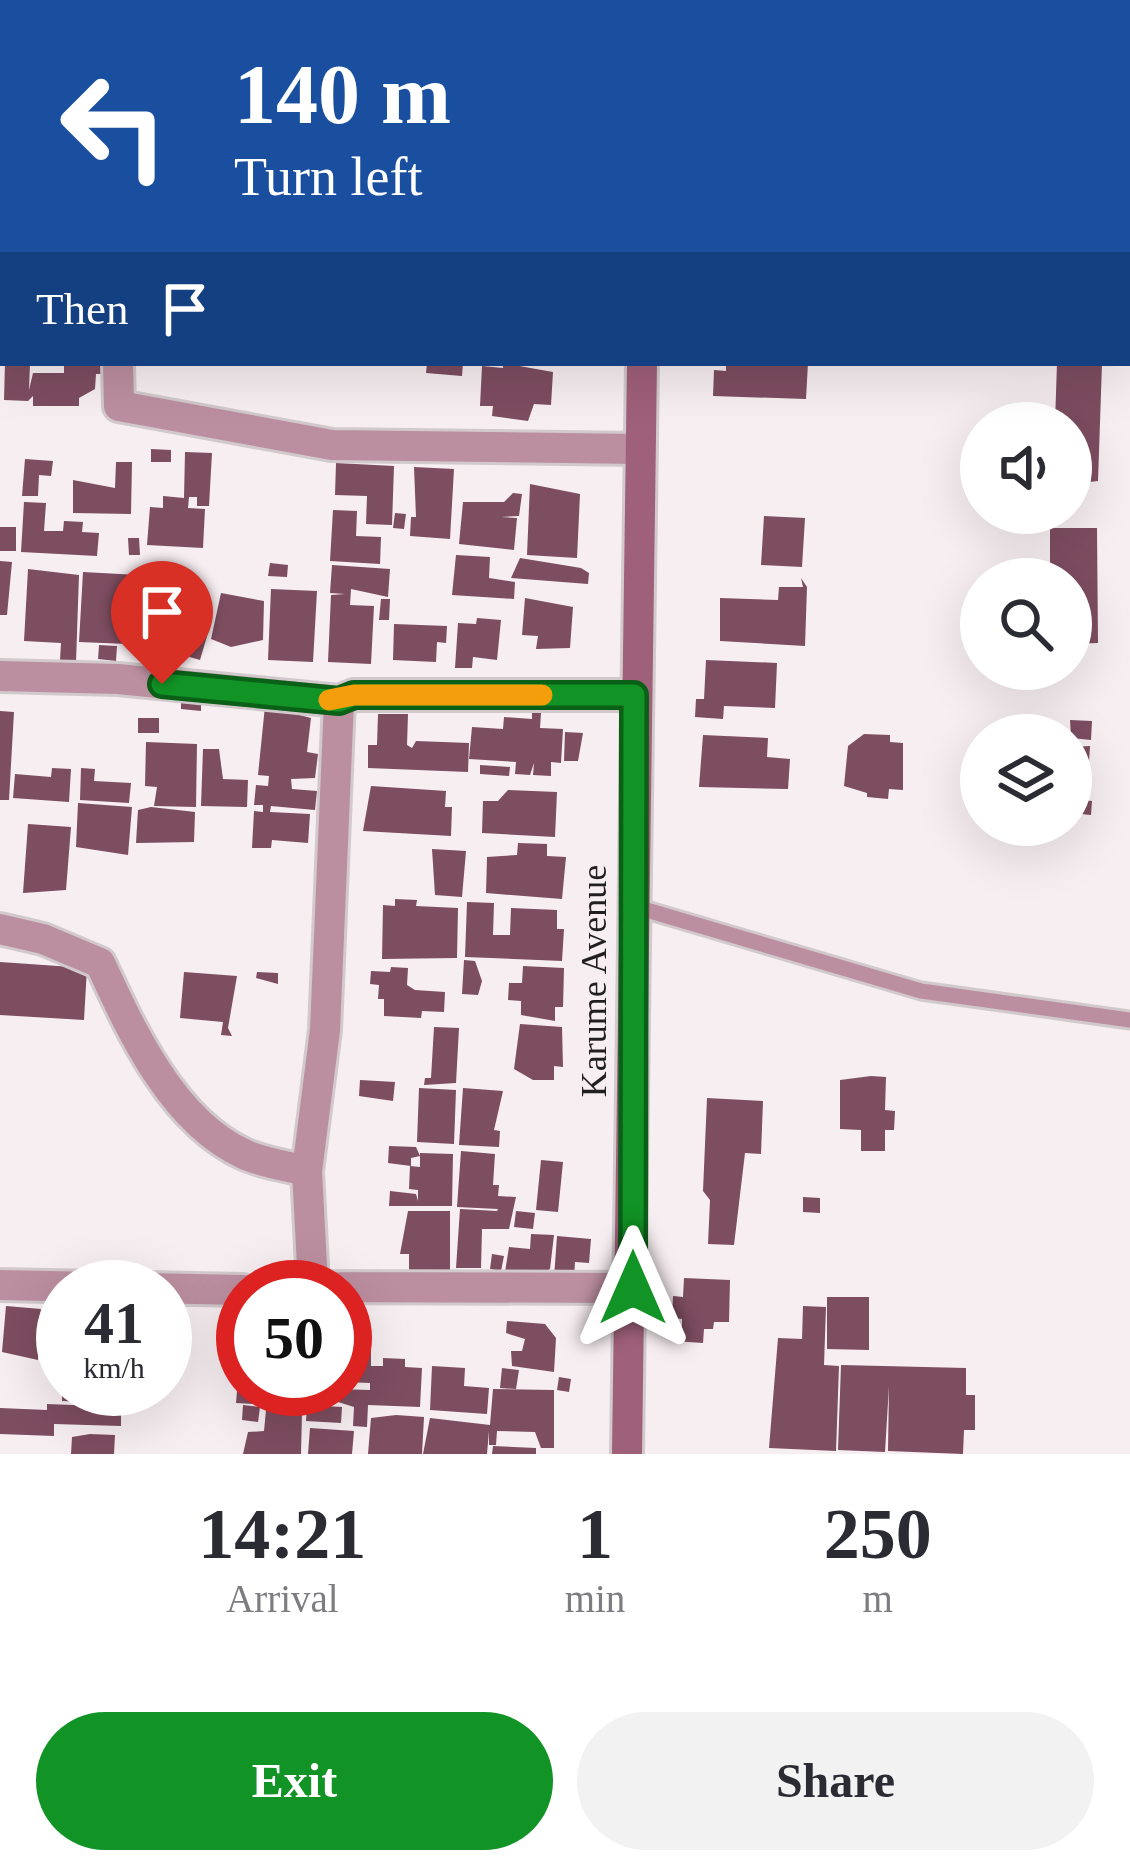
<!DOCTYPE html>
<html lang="en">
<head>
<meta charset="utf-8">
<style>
	:root { --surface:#fff; --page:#f2f2f3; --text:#2b2b33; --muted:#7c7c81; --accent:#119325 }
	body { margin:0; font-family:"Times New Roman",serif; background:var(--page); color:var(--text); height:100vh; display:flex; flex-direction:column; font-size:45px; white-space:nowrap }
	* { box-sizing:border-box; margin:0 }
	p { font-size:39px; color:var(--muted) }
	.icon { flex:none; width:66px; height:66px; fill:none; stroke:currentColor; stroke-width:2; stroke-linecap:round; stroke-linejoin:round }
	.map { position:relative; height:1454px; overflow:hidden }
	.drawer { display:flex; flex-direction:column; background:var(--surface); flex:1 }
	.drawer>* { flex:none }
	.top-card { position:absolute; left:0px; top:0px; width:1131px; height:366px; box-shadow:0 12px 48px #0002; background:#1a4fa0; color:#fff; overflow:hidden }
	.fabs { position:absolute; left:960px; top:402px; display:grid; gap:24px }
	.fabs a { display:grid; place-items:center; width:132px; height:132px; border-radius:50%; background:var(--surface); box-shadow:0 12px 48px #0002; font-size:60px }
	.speed { position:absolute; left:36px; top:1260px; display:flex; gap:24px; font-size:60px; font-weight:700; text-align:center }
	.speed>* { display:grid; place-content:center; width:156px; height:156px; border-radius:50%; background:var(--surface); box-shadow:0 12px 48px #0002; line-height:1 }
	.speed small { font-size:30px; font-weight:400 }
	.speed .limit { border:18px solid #d22; background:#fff; color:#111 }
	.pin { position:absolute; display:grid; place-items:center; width:102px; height:102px; color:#fff; margin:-123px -51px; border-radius:50% 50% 50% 0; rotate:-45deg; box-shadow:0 0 12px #0007 }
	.pin .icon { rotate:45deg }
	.me { position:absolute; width:132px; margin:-66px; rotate:0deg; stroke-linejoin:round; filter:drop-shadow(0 0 9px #0008) }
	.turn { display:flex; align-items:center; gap:42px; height:252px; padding:0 36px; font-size:54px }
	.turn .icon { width:156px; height:156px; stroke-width:2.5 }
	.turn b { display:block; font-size:84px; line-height:102px }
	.then { display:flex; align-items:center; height:114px; padding:0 36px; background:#0003; gap:24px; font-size:45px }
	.eta { display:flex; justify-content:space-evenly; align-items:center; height:204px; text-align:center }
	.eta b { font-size:72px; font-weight:600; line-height:84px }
	.button { display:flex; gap:24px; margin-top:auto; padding:24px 36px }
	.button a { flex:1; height:138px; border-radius:72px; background:var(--accent); color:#fff; font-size:48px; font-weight:600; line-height:138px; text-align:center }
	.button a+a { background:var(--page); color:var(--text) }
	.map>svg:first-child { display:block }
</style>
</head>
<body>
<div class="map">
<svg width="1130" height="1454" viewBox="0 0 1130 1454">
	<rect width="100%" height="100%" fill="#f7eef1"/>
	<path fill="#7d4d60" d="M5 363H30L29 390 33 373H64V363H103V374H96L95 389 79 398V406H33V396L28 401 4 400Z
		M427 363H463L462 376 426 373Z
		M503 363 553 372 551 405 534 404 528 421 492 416 493 406H480L482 366 503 368Z
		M726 363H808L806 399 713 396 714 370 726 371Z
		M1057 363 1102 364 1098 481 1071 484V423H1055Z
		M151 449 171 450V462H151Z
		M185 452 212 453 209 506H197V497H189L188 508 205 509 203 548 147 545 150 507 163 508V496L184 498Z
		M25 459 53 461 51 476 39 475 38 496H22Z
		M116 462H132L131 514 73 513V480L115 488Z
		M336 463 394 466 392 525 366 524 367 496 335 495Z
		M414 467 454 469 450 539 410 536 411 517H416Z
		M530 484 580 494 577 558 527 555Z
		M513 493 522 494 519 516 501 517 517 518 514 550 459 544 463 502H504Z
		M24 502 46 503 44 531H63L64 521 83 522 82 532 99 533 97 556 21 552Z
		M333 510 357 511 356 536 381 537 380 564 330 561Z
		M395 513 406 514 404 529 393 528Z
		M764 516 805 518 802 567 761 565Z
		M0 527H16V551H0Z
		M1050 528H1097L1098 643 1071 644V579H1050Z
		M128 538H139L140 555H129Z
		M456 555 490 557 489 578 515 582 514 599 452 595Z
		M520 558 581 568 589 573 588 584 511 578Z
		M0 561 12 562 7 615H0Z
		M270 563 288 565 287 577 268 576Z
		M332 565 390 569 388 597 351 589 350 605 374 606 371 664 328 662 331 595 345 594 330 593Z
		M28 569 79 575 76 662 60 660 61 643 24 641Z
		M83 572 138 575 141 618 128 617 127 644 79 642Z
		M801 578 807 587 805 646 720 641V598L778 600 779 587H803Z
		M143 586 159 587 158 603 142 602Z
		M271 589 317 591 313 662 268 660Z
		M221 593 264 601 263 640 231 647 211 639Z
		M525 598 573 607 570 648 536 649 538 636 522 635Z
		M381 599H390L389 620H379Z
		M160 606 184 612 170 666 146 656Z
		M477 618 501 620 497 660 473 657 472 668H455L458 623 476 624Z
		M186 619 210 626 200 660 176 653Z
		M394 624 447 626 446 643 437 642 436 662 393 660Z
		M99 645 117 646 116 661 98 659Z
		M706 660 777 663 775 708 724 706 723 719 695 717 696 699H704Z
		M181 701 201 702V711L181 709Z
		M265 706 311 718 307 752 318 754 315 778 291 779 292 789 317 791 315 810 271 806 270 812 310 814 308 843 272 840 271 848H252L254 811 263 812V805H254L256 785 268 786 269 776 258 775Z
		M0 711 14 712 9 800H0Z
		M532 713H541L540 728 563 729 561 763 551 762V776L533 775 534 763 530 775 515 774 516 762 469 759 472 727 503 729 504 717 532 719Z
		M378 714H408L407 745 412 748 416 741 469 743 468 772 368 768V745H377Z
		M138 718H159V733H138Z
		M1070 720 1092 721 1091 740 1071 738Z
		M565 732 583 733 578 761H564Z
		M864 734 890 735V742L903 743V790L889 789 888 799 867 797V793L844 786 848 746Z
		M703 735 768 738 767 757 790 759 788 789 699 787Z
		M146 742 197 744 196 807 154 806 157 787 145 786Z
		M1090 746 1089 762H1071V747Z
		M203 749H219L223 779 248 780 247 807 201 806Z
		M480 765 510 767 509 776 480 774Z
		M52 768 71 769 69 802 13 798 15 774 51 777Z
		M81 768 95 769 94 781 131 783 129 803 80 800Z
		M1071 778 1087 779 1086 795H1071Z
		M371 786 446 791 445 807H452L451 836 363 831Z
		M508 790 557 792 555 837 482 833 483 801H498Z
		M1072 799 1092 801 1091 815 1071 813Z
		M78 803 132 807 128 855 76 847Z
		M151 807 195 812 194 842 136 843 138 810Z
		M28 824 71 827 66 890 23 893Z
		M518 843 547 844V856L566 857 562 899 486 893 487 857 517 855Z
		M432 849 466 851 462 897 435 895Z
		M395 899 417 900 416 906 458 908 457 958 382 959 383 905 395 906Z
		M467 902 494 903 493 935H510L511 908 557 910V929H564L562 961 465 957Z
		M464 960 475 961 482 981 478 995 462 994Z
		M0 962 87 968 84 1020 0 1015Z
		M523 966 564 968 563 1007H555V1021L521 1015V1001L508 1000 509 983H522Z
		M391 967 408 968 407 985 415 990 445 992 444 1012 422 1011 421 1018 384 1016V999H378L379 985 370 984 371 971 390 972Z
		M184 972 237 976 228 1028 232 1036 221 1035 223 1022 180 1018Z
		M257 972 278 973V984L256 978Z
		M520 1024 562 1027 563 1067 554 1066V1080H533L514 1069Z
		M434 1027 459 1028 456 1083 424 1085 425 1078H431Z
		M871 1076 886 1077 885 1110 895 1111 894 1130H885V1151H861V1130L840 1129V1080Z
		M360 1080 395 1082 393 1101 359 1096Z
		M419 1088 456 1090 454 1144 417 1142Z
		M463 1088 503 1091 494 1130 500 1131 499 1147 459 1145Z
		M707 1098 763 1101 761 1154 745 1153 734 1245 708 1244 710 1200 703 1191Z
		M389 1146 416 1147 420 1156 411 1158V1166L388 1163Z
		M461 1151 495 1154 493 1185H499L498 1196 516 1197 509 1229H482L481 1268H456L460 1209 497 1211 498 1209 457 1207Z
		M420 1153 453 1154 452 1206H389L390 1191 416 1194 418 1201V1190L409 1189 410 1166 420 1167Z
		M541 1160 563 1162 558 1212 536 1210Z
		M803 1197 820 1198V1213L803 1212Z
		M408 1211H450V1271L409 1270V1254H400Z
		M516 1211 535 1213 533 1229 514 1227Z
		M531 1234 554 1235 550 1269 541 1274 505 1272 509 1247 530 1249Z
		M557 1236 591 1239 589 1263 575 1262 574 1279 554 1278Z
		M492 1254 504 1256 501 1271 490 1269Z
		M684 1278 730 1280 729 1322H714L713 1329H704L703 1343 673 1341V1336L682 1337V1319L672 1318 673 1296 683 1297Z
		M827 1297H869V1350L827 1349Z
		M6 1306 41 1309 40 1318 57 1319 54 1354 38 1353V1360L2 1352Z
		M803 1306 826 1307 824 1365 839 1366 836 1451 769 1448 778 1338 802 1339Z
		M507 1321 545 1324 556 1338 554 1372 512 1366 511 1351H522L525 1339 506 1333Z
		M345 1337 371 1343V1366H383V1358L405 1359V1367L422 1368 420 1407 368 1405 367 1427 353 1426 354 1407 335 1401V1389L370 1390V1383L345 1382Z
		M841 1365 966 1368V1395H975V1430H964L963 1454 888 1451 889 1386 885 1452 838 1450Z
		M432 1366 465 1368 464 1386 489 1388 487 1414 430 1410Z
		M502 1368 519 1370 516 1389 500 1388Z
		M559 1377 571 1379 569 1392 557 1390Z
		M238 1379 243 1380V1389H254L253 1404 236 1403Z
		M62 1389 104 1391V1403L62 1401Z
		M257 1389H301V1399L263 1402 257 1400Z
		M493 1389 554 1390V1448H541L535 1432 497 1431 496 1445H489V1431L487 1454H423L430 1418 490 1425Z
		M47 1404 121 1407V1426L54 1424V1436L0 1434V1408L47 1410Z
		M243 1405 260 1407 258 1422 242 1420Z
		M307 1405 342 1407 341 1423 306 1421Z
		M266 1410 302 1413 301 1454H243L248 1432 264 1431Z
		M396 1415 424 1417 422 1454H368L371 1418Z
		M310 1428 354 1431 352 1454H308Z
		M90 1434 115 1435 114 1454H71L72 1437Z
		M493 1446 536 1448V1454H492Z"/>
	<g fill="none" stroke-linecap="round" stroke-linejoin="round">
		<g stroke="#d1c9cb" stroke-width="21">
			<path id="lane" d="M633 906 921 991 1130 1020"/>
		</g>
		<g stroke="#d1c9cb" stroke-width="36">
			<path id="street" d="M213 3 214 0
				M933 3V0
				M0 71H3
				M1128 133H1130
				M118 363 119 406 332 445 639 449
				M0 676 118 679 339 701 354 695H634
				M0 929 43 939 100 963C131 1030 172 1121 244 1154 263 1163 287 1166 307 1171
				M0 1285 243 1290
				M313 1285 307 1171 325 1030 339 701
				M305 1287 633 1288"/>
		</g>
		<g stroke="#d1c9cb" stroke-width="36">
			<path id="secondary" d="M654 3V0
				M627 1454 642 363"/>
		</g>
		<use href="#lane" stroke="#bc8fa0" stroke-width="15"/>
		<use href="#street" stroke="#bc8fa0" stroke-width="30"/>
		<use href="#secondary" stroke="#9f6079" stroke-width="30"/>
	</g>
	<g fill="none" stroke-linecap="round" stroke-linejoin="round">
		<g stroke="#0b6018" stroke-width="30">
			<path id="route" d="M162 684 339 701 354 695H634L633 1288"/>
		</g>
		<use href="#route" stroke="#119325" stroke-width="21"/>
		<path stroke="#f59e0b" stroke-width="21" d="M329 700 354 695H542"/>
	</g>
	<g text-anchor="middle" stroke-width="12" stroke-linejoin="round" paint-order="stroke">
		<g font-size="36" fill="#221f20" stroke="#f7eef1">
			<text transform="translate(593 981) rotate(-90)" y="13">Karume Avenue</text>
		</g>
	</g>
</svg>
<div class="fabs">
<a><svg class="icon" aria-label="sound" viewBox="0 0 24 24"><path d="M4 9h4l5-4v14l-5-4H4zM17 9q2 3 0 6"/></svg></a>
<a><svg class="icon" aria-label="search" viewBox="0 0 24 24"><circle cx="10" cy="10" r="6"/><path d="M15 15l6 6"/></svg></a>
<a><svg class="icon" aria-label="layers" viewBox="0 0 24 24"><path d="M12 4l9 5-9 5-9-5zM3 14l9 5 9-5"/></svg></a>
</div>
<div class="speed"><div>41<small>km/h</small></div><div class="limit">50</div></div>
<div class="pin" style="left:162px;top:684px;background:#d93025"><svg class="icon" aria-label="arrive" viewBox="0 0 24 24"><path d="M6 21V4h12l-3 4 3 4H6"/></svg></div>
<svg class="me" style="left:633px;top:1288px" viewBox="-20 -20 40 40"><path d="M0-17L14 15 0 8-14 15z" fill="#119325" stroke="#fff" stroke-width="4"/></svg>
<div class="top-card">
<div class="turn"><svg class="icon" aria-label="left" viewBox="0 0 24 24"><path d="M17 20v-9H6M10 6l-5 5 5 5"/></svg><div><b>140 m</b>Turn left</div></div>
<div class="then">Then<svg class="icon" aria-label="arrive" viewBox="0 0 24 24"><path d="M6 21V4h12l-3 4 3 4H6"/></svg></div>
</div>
</div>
<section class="drawer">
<div class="eta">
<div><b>14:21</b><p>Arrival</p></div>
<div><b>1</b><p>min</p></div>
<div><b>250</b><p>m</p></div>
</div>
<div class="button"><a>Exit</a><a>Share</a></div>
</section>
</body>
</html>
